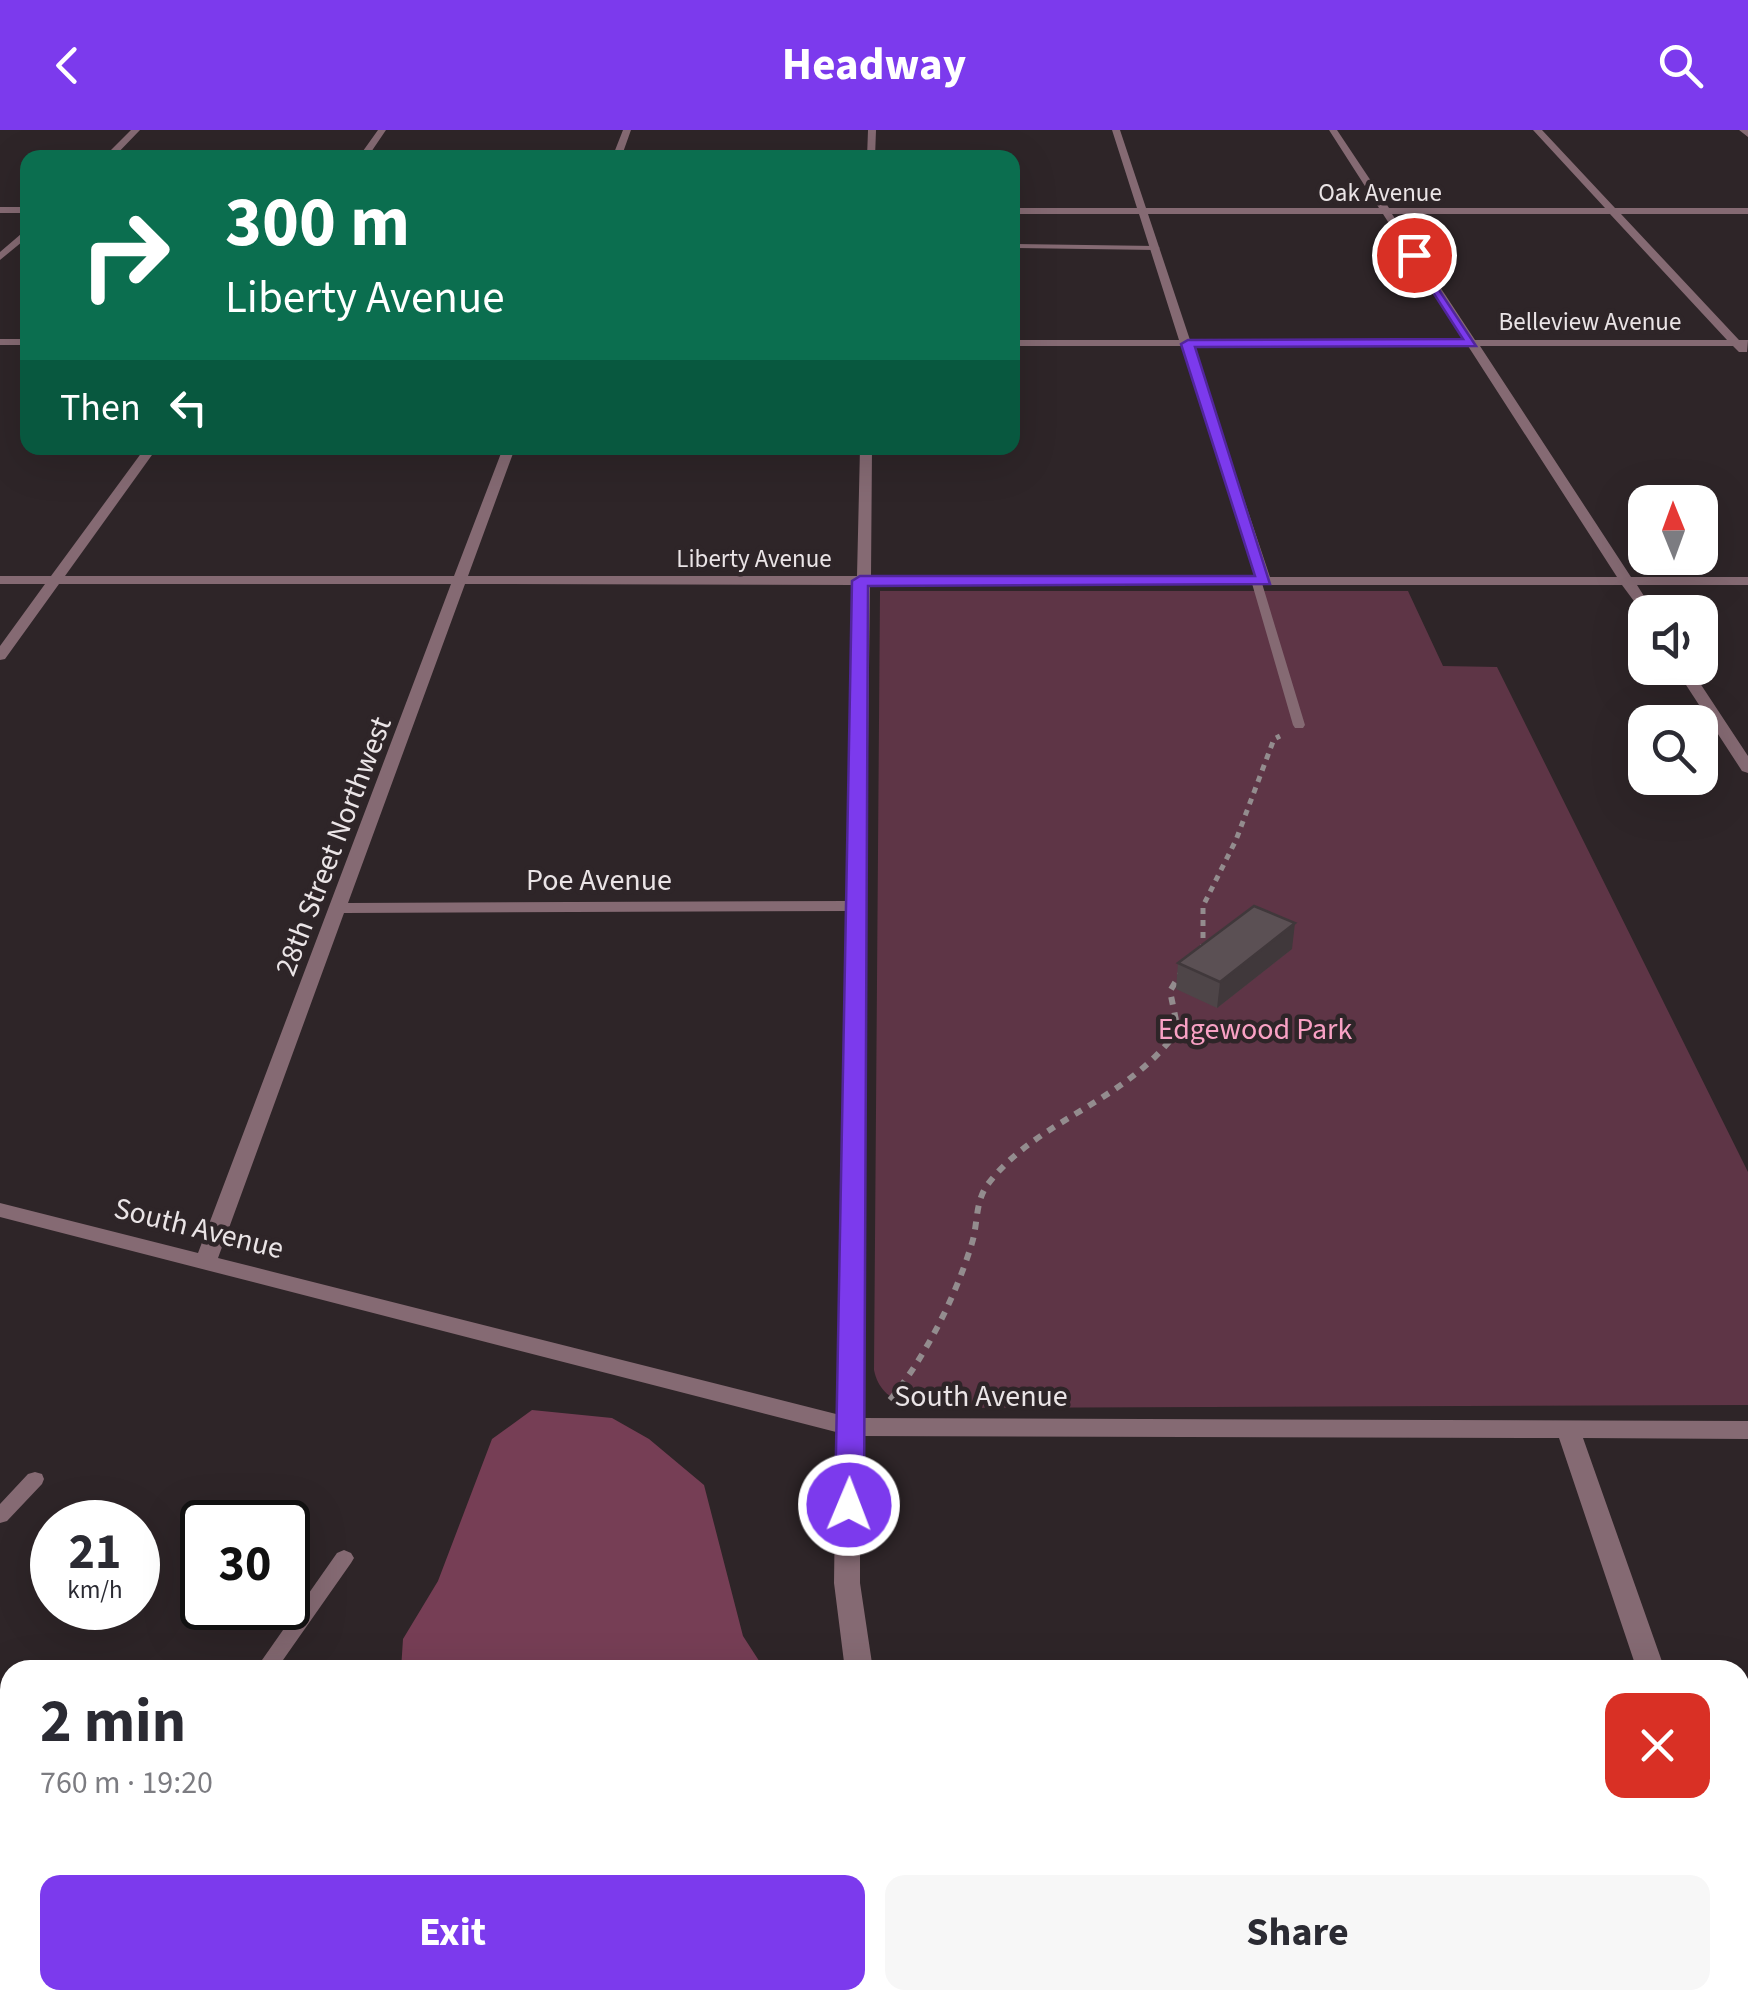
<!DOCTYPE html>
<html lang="en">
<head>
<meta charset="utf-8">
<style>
	:root { --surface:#fff; --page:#f7f7f7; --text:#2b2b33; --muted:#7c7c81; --accent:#7c3aed }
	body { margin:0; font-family:"Source Sans 3",sans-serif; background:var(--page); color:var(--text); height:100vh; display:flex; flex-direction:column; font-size:38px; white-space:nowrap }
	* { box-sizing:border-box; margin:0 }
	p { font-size:32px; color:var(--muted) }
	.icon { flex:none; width:55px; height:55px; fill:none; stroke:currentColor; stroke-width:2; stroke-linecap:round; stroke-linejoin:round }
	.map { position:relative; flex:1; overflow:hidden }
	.panel { position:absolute; left:0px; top:1530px; width:1750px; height:350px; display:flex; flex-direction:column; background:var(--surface); border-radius:30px 30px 0 0; box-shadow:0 10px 40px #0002 }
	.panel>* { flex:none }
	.guide { position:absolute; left:20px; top:20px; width:1000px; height:305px; border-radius:20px; box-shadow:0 10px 40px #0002; background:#0b6e4f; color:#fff; overflow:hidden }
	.needle { width:65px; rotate:359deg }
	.tools { position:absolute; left:1628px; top:355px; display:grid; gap:20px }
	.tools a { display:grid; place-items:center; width:90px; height:90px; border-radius:20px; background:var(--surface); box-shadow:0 10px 40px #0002; font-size:50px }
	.speed { position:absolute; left:30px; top:1370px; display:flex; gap:20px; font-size:50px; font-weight:700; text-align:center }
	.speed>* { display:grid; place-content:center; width:130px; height:130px; border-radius:50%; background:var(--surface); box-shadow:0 10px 40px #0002; line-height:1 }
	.speed small { font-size:25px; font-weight:400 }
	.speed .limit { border:5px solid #111; border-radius:15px; background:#fff; color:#111 }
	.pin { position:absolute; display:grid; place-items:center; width:85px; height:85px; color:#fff; margin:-42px; border:5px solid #fff; border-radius:50%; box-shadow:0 2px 10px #0007 }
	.me { position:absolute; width:110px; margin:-55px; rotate:1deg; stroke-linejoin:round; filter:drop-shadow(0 0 8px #0008) }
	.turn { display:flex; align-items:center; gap:35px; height:210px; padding:0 40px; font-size:45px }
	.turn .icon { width:130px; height:130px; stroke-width:2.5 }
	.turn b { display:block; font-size:70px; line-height:85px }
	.then { display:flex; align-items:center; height:95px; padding:0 40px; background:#0003; gap:20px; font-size:38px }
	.round { display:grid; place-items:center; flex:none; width:105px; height:105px; border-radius:20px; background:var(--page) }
	.head { display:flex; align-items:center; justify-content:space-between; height:170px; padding:0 40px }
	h1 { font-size:60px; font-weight:700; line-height:75px }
	.cta { display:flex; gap:20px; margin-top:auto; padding:20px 40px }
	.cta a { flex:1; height:115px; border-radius:20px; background:var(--accent); color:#fff; font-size:40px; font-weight:700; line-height:115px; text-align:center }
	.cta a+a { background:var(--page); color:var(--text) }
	header { display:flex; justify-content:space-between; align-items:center; height:130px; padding:0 40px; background:var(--accent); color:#fff; font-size:45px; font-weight:700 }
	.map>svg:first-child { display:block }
</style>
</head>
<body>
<header><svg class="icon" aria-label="back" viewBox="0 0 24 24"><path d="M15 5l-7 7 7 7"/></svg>Headway<svg class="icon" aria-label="search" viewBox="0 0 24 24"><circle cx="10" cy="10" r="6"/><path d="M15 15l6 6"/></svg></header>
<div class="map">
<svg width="1748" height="1880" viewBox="0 0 1748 1880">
	<rect width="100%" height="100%" fill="#2e2528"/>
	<path fill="#5e3546" d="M880 461H1408L1443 536 1497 537 1748 1042V1275L950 1278C918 1275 882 1278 874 1240Z"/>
	<path fill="#763e55" d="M532 1280 612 1288 649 1309 704 1355 743 1506 765 1540H401L403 1509 438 1451 492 1309Z
		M403 1870H559L557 1880H390Z"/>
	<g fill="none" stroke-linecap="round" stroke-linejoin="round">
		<path stroke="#938c8e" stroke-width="5" stroke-dasharray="6 6" stroke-linecap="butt" d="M1203 820V776L1236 710 1274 609 1280 606"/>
		<path stroke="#938c8e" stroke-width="6" stroke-dasharray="8 8" stroke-linecap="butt" d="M890 1270C925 1228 956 1166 972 1113 978 1094 975 1071 988 1054 1038 988 1125 974 1178 900L1170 861 1181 843"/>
		<path fill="#856a73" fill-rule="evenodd" d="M1013 79 1017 81 1016 95 1012 97Z
			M1012 114 1156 116 1160 118 1156 120 1012 118Z
			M1256 447 1261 450 1305 595 1303 598H1295L1293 595 1251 450Z
			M35 1342 42 1344 44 1349 42 1354 7 1391 0 1393V1374L28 1344Z
			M344 1420 351 1423 354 1428 351 1433 276 1540H255L337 1423Z
			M0 1709 10 1712V1732L0 1729Z"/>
		<path fill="#856a73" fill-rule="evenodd" d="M131 0H140L113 28H103Z
			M378 0H386L367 28H358Z
			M623 0H631L621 28H612Z
			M868 0H876L875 28H867Z
			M1112 0H1120L1146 78H1379L1329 0H1337L1389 78H1605L1533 0H1542L1615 78H1748V84H1621L1739 210H1748L1747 222H1739L1733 216H1480L1631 447H1748V455H1637L1654 482H1645V486L1622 455H870L860 1288 1748 1291V1309L1583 1308 1665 1540H1637L1559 1308 860 1306V1453L873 1540H845L834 1453 836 1302 0 1087V1073L198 1123 451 454H59L5 529 0 530V516L45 454H0V446H51L145 318H157L65 446H454L503 318H515L468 446H857L860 318H872L871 446 1256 447 1182 216H1012V210H1179L1139 84H1012V78H1137ZM1148 84H1383L1464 210H1190ZM1392 84H1610L1727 210H1475ZM1193 216H1468L1617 447H1270ZM465 454 856 455 848 771 348 773ZM848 781 836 1284 218 1128 344 783Z
			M1739 0H1748V7Z
			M0 77H28V83H0Z
			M28 98V107L0 130V122Z
			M0 209H28V215H0Z
			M1675 538H1690L1748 626V643L1742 641Z
			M1031 1870H1064L1069 1880H1036Z"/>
	</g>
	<path fill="#4e4548" d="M1292 819 1217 878 1176 859 1178 833Z"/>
	<path fill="#40383b" d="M1295 793 1292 819 1217 878 1220 852Z"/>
	<path fill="#5b5054" stroke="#40383b" stroke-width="2.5" d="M1254 776 1295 793 1220 852 1178 833Z"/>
	<path fill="#7c3aed" stroke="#51269a" stroke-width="2.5" d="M1414 122 1476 216 1195 217 1270 454 868 456 864 1375 859 1383H839L835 1375 852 451 860 446H1255L1181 214 1188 210 1463 209 1409 125Z"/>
	<g text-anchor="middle" stroke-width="9" stroke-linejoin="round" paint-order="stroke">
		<g font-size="25" fill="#eae4e6" stroke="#2e2528">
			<text x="1380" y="71">Oak Avenue</text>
			<text x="1590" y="200">Belleview Avenue</text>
			<text x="754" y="437">Liberty Avenue</text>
		</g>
		<g font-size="30" fill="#eae4e6" stroke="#2e2528">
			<text transform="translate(333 716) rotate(-69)" y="10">28th Street Northwest</text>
			<text x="599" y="760">Poe Avenue</text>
			<text transform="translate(199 1098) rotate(14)" y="10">South Avenue</text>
			<text x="981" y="1276">South Avenue</text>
		</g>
		<g font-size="30" fill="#f9a1c4" stroke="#2e2528">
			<text x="1255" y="909">Edgewood Park</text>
		</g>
	</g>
</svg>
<div class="tools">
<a><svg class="needle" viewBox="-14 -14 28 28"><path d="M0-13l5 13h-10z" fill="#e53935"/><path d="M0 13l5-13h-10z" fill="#7c7c81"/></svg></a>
<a><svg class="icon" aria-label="sound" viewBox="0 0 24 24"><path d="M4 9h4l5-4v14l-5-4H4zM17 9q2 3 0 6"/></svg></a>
<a><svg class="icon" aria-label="search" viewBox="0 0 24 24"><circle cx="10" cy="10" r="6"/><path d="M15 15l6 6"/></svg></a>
</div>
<div class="speed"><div>21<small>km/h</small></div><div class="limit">30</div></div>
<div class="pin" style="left:1414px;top:125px;background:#d93025"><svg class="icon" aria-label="arrive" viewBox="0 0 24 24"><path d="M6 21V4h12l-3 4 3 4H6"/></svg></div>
<svg class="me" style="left:849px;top:1375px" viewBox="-20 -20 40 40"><circle r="17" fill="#7c3aed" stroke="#fff" stroke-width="3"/><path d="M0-11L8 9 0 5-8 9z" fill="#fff"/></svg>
<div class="guide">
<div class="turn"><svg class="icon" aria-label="right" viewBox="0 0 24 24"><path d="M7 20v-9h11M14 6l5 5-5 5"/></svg><div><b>300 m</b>Liberty Avenue</div></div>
<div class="then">Then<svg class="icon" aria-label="left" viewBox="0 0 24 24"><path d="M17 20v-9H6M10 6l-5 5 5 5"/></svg></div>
</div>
<section class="panel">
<div class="head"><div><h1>2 min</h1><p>760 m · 19:20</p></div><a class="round" style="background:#d93025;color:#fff"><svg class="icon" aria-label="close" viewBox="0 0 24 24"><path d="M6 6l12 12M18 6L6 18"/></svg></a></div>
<div class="cta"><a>Exit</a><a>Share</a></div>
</section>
</div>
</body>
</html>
